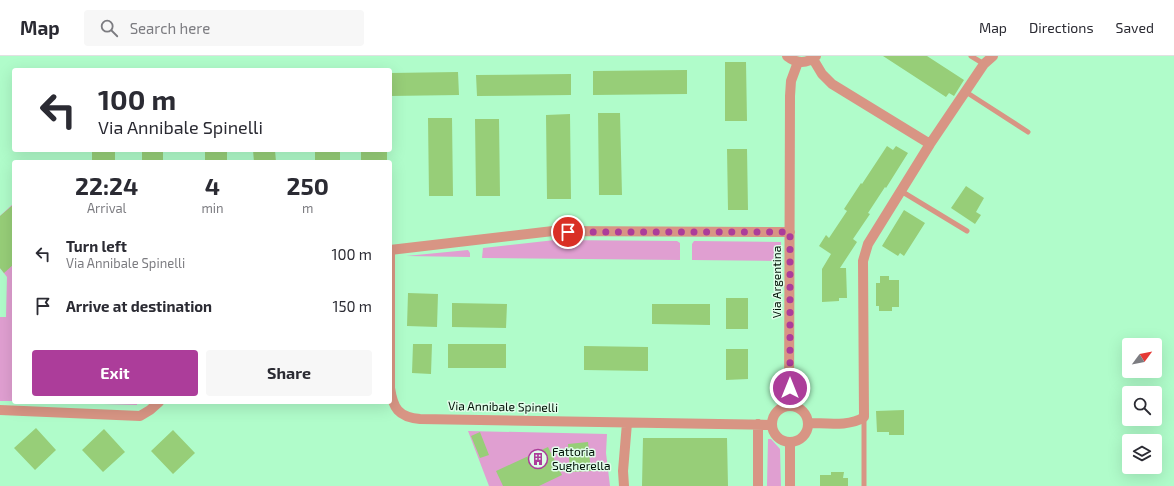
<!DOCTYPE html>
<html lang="en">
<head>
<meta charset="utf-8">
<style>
	:root { --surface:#fff; --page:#f7f7f7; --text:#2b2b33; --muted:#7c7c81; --line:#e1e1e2; --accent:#ac3d9a }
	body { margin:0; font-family:"Exo 2",sans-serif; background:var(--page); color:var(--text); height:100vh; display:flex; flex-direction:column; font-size:15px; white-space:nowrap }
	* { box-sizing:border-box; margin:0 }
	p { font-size:13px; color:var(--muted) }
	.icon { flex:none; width:22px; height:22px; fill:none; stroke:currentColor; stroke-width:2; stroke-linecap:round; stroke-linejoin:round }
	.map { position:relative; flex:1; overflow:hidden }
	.side { position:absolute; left:12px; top:104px; width:380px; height:244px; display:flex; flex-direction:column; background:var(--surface); border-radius:4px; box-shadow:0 4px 16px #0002 }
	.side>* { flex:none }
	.guide { position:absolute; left:12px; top:12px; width:380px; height:84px; border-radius:4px; box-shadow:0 4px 16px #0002; background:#fff; color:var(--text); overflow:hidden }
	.needle { width:26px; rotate:58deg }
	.fabs { position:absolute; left:1122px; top:282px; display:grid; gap:8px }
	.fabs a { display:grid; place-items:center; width:40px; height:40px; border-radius:4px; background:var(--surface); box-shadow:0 4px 16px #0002; font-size:20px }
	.pin { position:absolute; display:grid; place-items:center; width:34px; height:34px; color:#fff; margin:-17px; border:2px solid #fff; border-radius:50%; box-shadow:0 1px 4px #0007 }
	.me { position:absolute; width:44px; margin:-22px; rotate:0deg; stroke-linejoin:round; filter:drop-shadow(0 0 3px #0008) }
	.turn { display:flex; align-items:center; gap:14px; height:84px; padding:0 20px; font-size:18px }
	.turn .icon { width:52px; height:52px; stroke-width:2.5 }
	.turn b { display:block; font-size:28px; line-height:34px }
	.eta { display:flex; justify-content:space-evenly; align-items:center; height:68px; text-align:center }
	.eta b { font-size:24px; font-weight:700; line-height:28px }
	.button { display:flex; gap:8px; margin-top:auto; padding:8px 20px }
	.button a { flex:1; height:46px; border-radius:4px; background:var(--accent); color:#fff; font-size:16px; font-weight:700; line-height:46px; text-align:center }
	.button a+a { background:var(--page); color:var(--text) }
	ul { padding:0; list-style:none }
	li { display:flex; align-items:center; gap:12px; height:52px; padding:0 20px }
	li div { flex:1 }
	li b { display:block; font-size:15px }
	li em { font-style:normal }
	header { display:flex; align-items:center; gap:24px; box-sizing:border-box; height:56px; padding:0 20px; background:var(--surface); border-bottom:1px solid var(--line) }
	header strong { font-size:19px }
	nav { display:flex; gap:22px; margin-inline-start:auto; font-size:14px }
	.search { width:280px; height:36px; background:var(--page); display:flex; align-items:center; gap:10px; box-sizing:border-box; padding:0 14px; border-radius:4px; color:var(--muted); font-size:15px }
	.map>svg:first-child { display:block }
</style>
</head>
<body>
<header>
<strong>Map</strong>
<div class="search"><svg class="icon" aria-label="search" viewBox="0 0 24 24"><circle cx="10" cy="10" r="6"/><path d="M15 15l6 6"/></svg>Search here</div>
<nav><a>Map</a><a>Directions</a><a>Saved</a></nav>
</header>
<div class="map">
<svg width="1174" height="430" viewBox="0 0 1174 430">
	<rect width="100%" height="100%" fill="#b0fcca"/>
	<path fill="#e09fd1" d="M14 147V345H0V261H6L7 221 0 212V160Z
		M555 184 677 185 680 187V204L482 202 483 192Z
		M694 185 781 186V205L692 204V188Z
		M468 194 470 197V201L406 200Z
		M36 346H137V349Z
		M468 375 607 378 606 397 610 430H489Z
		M768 383H771L780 393 781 430H767Z"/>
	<path fill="#97ce78" d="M883 0H927L964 24 954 40 949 37 946 41Z
		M725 6H746L747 65H725Z
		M687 14V38L593 39V15Z
		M458 16 459 39 390 40V17Z
		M571 18V39L477 40 476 19Z
		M598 57H620L622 139H599Z
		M570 58 571 143H547L546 59Z
		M428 62H452L453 140H429Z
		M475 63H499L500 140H476Z
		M887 90 893 94 896 90 908 97 886 132 885 131 868 157 870 158 853 183 857 186 840 212H846L847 242H839V245L822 246V213L831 198 819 190 826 179 829 182 847 155 844 153 861 127 862 128Z
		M727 93H747L748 154H728Z
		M92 94H115V106H92Z
		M142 94H163V106H142Z
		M205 94H227V106H205Z
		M253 94H275L276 106H254Z
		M315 94H340V106H315Z
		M361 94H387V106H361Z
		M966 130 984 142 976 156 981 159 975 168 951 152Z
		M14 148V208L4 217 0 212V160Z
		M904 154 925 167 904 200 900 197 898 200 882 190Z
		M880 220H889V224H899V251H892V255H879V250H876V227H880Z
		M408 237 438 238 437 271 407 270Z
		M726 242H748V273H726Z
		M452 247 507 248 506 272 452 271Z
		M652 248H710V269L652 268Z
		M413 288H432L431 318 412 317Z
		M448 288H506V312H448Z
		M584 290 648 291V315L584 314Z
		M726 293H748V323L726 324Z
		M904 354V379H889V376H877L876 355Z
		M36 372 56 394 35 414 14 392Z
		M104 373 125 396 103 416 82 394Z
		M173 374 195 397 173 418 151 395Z
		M480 376 489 399 480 402 471 380Z
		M643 382H727L728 430H642Z
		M588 386 591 415 570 416 568 388Z
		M548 391 562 419 539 430H503L496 415Z
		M831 416H844L843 422H848V430H820V419H831Z"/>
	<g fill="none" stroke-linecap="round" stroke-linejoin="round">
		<path stroke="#d89584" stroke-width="5" d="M971 0 984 8
			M966 36 1028 76
			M901 135 967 175
			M864 430V362"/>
		<path stroke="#d89584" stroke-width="10" d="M787 0C797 8 807 8 816 0
			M813 3 822 18 832 28 930 88
			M390 194V332C393 352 398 361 420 363L772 369
			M390 194 553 175 790 176
			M789 350 790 40 791 25 798 6
			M772 368a18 18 0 1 1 36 0a18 18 0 1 1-36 0Z
			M0 354 140 360 150 354 159 346
			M808 367C825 367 850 371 864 361L863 205 868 188 930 88 984 8 993 0
			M790 386V430
			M624 430 623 415 627 367
			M758 430V368"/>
	</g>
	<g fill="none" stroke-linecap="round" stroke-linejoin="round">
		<path stroke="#ac3d9a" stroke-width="7" stroke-dasharray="0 12.6" d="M568 176H790V332"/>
	</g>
	<defs>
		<g id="building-ring" transform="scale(1)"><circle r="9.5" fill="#e0fde9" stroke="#ac3d9a" stroke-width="1.5"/><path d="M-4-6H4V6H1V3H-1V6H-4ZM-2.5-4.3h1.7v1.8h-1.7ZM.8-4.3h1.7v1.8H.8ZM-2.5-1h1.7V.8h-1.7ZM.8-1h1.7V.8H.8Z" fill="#ac3d9a"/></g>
	</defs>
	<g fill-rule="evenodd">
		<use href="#building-ring" x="538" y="403"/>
	</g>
	<g text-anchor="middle" stroke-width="3" stroke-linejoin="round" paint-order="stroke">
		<g font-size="12" fill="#001206" stroke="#e0fde9">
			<text transform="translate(777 226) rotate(-90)" y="4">Via Argentina</text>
			<text transform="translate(503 351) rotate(1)" y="4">Via Annibale Spinelli</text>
		</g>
		<g font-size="12" fill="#001206" stroke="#e0fde9" text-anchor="start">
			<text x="552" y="400">Fattoria<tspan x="552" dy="14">Sugherella</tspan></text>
		</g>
	</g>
</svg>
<div class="fabs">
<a><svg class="needle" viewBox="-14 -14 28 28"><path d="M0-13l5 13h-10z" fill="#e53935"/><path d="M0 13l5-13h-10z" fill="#7c7c81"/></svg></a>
<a><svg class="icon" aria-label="search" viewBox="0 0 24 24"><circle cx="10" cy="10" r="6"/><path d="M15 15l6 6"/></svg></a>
<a><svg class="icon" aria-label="layers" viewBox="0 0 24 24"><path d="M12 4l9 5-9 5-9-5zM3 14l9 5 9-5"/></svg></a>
</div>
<div class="pin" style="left:568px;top:176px;background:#d93025"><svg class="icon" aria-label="arrive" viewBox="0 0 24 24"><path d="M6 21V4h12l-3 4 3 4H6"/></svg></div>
<svg class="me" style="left:790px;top:332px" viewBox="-20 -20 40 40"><circle r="17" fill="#ac3d9a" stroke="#fff" stroke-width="3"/><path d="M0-11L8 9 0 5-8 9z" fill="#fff"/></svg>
<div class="guide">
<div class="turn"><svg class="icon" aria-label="left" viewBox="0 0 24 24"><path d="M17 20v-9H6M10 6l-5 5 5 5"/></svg><div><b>100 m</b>Via Annibale Spinelli</div></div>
</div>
<section class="side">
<div class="eta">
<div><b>22:24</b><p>Arrival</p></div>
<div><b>4</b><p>min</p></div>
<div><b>250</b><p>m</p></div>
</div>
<ul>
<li><svg class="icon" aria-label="left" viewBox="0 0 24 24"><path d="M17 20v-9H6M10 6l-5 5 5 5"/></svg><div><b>Turn left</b><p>Via Annibale Spinelli</p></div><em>100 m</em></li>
<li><svg class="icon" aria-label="arrive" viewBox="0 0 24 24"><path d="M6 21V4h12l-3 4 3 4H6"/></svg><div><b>Arrive at destination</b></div><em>150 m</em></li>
</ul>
<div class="button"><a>Exit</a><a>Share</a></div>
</section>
</div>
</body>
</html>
